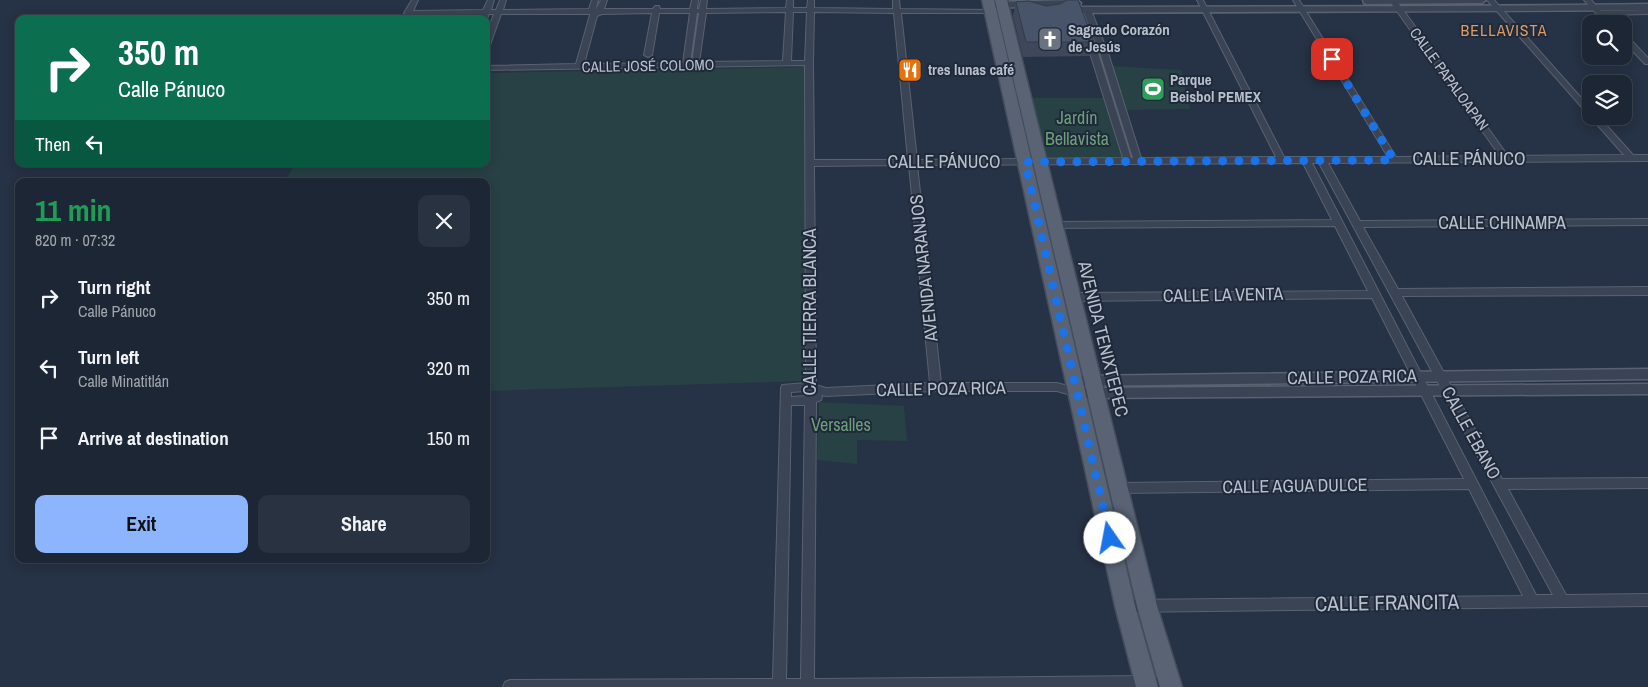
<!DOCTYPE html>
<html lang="en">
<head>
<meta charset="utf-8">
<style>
	:root { --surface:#1c2634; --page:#293240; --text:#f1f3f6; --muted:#a0a5ac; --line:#3a434f; --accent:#8db5fd }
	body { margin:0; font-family:"Archivo Narrow",sans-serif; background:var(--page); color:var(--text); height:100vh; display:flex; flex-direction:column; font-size:19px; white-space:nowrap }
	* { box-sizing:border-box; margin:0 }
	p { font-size:16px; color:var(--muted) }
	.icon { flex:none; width:28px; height:28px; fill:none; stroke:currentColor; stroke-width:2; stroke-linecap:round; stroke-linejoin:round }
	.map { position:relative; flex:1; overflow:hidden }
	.panel { position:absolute; left:15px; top:178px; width:475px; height:385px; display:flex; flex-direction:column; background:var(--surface); border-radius:10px; box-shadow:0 2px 12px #0003,0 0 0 1px var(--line) }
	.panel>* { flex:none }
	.guide { position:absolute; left:15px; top:15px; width:475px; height:152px; border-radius:10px; box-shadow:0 2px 12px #0003,0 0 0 1px var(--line); background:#0b6e4f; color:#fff; overflow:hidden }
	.fabs { position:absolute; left:1582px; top:15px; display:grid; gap:10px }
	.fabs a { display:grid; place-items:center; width:50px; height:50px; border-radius:10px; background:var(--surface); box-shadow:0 2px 12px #0003,0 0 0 1px var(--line); font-size:25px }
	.pin { position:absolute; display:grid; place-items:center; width:42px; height:42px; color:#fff; margin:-21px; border-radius:10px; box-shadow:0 2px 8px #0006 }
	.me { position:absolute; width:55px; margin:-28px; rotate:348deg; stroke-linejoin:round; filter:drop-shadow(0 0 4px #0008) }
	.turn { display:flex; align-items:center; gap:18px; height:105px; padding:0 20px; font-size:22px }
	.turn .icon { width:65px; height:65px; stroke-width:2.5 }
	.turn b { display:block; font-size:35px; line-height:42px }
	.then { display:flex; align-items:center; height:48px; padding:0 20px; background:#0003; gap:10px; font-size:19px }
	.round { display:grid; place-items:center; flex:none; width:52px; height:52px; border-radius:10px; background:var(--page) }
	.head { display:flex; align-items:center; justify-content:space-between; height:85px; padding:0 20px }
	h1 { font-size:30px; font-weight:800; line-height:38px; color:#1e9e55 }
	.button { display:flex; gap:10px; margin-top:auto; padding:10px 20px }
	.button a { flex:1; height:58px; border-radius:10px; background:var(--accent); color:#111; font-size:20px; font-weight:800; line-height:58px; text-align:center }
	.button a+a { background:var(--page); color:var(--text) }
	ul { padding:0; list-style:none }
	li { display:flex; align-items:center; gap:15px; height:70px; padding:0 20px }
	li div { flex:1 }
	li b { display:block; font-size:19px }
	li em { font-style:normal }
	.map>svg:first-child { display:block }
</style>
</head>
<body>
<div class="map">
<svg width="1648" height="687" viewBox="0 0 1648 687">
	<rect width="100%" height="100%" fill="#263245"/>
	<path fill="#284145" d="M1112 66 1181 70 1190 109 1127 110Z
		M805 67V381L486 391V181H285L295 164H486V73Z
		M1029 98H1103L1125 160H1043Z
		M819 402 904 406 907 441 857 440V464L817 460Z"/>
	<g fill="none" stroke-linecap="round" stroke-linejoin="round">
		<g stroke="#596271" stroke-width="2">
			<path id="minor" d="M412 0H418L413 11 483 10 488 0H494L491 10H496L500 0H506L503 10 589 9 592 0H598L596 9 601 0H607L604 9H653L655 6H659L660 9H690L692 0H698L697 9H699L701 0H707L706 9 786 8 787 0H793V8H807L808 0H814V8L893 9V0H899L900 9 991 10 995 12 993 13H901L917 160 1123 158 1084 34 1088 32 1092 34 1131 158H1133L1101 56 1083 10 1087 8 1091 10 1109 56 1141 158 1276 157 1197 0H1203L1284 157H1388L1293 0H1299L1396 157 1500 156 1389 0H1396L1508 156 1624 155 1487 0H1494L1591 109V116H1598L1633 155H1648V161L1328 163 1360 221 1648 219V225L1363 227 1398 289 1648 287V295L1402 296 1502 479 1648 478V488L1508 489 1566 595 1648 594V606L1125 612 1121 610 1119 606 1121 602 1125 600 1523 596 1469 489 1118 493 1114 491 1112 488 1114 485 1118 483 1464 479 1372 298 1072 301 1067 297 1072 293 1368 291 1335 226 1055 228 1051 225 1055 222 1332 220 1303 163 917 165 941 383H1057L1082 390 1083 393 1082 396 1078 397 1057 391H936L826 396 821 395 822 397 821 400 816 402 814 679 1146 676 1177 682 1179 687H503L505 682 510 680 773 679 781 388 782 385 806 383 805 65 486 70V66L576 64 590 15V14H501L490 45 486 47V35L494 14H489L486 20 481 19 482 15 406 14 404 13ZM786 12 783 61 699 62 706 13ZM793 12H807L805 61H791ZM814 12 894 13 908 160H814L813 63ZM652 13 644 55 648 57 652 55 659 13H690L683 63 584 64 597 16 602 14ZM697 13H699L692 63H690ZM1312 163H1319L1553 595H1536ZM909 165 930 383 826 388 816 385 814 166ZM806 391V396L791 397V392ZM791 405H805L801 679H786Z
				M1584 0H1591L1601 11 1648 10V14L1605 15 1613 24H1606Z
				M1624 36H1627L1648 58V64H1645L1624 42Z"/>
		</g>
		<g stroke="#596271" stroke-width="3">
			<path id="tertiary" d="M1077 0 1081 3 1080 5 992 8 988 5 992 2Z
				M1363 0H1486L1482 3 1367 4 1364 3Z
				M1648 4V10C1454 12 1260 11 1066 13L1062 10 1066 7C1260 6 1454 7 1648 4Z
				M1648 369V379L1075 386 1070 385 1069 381 1070 377 1075 376Z
				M1648 384V394L1088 398 1083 397 1081 393 1083 389 1088 388Z"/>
		</g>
		<g stroke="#444d5d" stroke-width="3">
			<path id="primary" d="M982 0H994L1135 606 1158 687H1136L1115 606Z
				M995 0H1007L1157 606 1182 687H1160L1137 606Z"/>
		</g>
		<use href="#minor" fill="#3a4454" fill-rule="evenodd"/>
		<use href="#tertiary" fill="#3a4454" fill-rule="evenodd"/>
		<use href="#primary" fill="#596374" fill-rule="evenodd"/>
	</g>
	<path fill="#3e485a" d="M1016 2 1046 6 1060 4 1094 42 1090 56 1023 57 1013 16Z"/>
	<path fill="#485469" stroke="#323b4a" d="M1067 0H1078L1094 42H1026L1016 2 1029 1 1046 6 1060 4Z"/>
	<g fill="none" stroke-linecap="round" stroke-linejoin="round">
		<path stroke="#1a73e8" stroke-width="9" stroke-dasharray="0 16.2" d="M1110 538 1025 162 1394 160 1332 59"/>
	</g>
	<defs>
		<g id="church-square" transform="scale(1.25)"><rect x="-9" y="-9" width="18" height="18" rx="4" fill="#6b7280" stroke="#1f2939"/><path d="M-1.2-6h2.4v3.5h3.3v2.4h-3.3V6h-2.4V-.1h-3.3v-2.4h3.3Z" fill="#fff"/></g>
		<g id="restaurant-square" transform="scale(1.25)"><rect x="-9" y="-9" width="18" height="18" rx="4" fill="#e8710a" stroke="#1f2939"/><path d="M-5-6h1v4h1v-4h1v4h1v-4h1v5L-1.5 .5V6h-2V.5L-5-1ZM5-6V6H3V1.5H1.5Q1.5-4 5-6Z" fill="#fff"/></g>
		<g id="stadium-square" transform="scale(1.25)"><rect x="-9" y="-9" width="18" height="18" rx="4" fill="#2e9e5b" stroke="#1f2939"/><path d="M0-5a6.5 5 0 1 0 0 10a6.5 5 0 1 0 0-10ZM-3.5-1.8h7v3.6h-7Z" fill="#fff"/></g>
	</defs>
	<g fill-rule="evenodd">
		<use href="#church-square" x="1050" y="39"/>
		<use href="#restaurant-square" x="910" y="70"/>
		<use href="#stadium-square" x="1153" y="89"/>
	</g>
	<g text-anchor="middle" stroke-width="4" stroke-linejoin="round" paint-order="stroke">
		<g font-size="15" font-weight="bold" fill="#b8c0cd" stroke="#1f2939" text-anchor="start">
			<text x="1068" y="35">Sagrado Corazón<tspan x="1068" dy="17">de Jesús</tspan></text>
			<text x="928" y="75">tres lunas café</text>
			<text x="1170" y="85">Parque<tspan x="1170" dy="17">Beisbol PEMEX</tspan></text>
		</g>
		<g font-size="15" fill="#b8c0cd" stroke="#1f2939">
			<text transform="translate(648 66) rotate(-1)" y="5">CALLE JOSÉ COLOMO</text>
			<text transform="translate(1449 79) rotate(54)" y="5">CALLE PAPALOAPAN</text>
		</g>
		<g font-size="16" letter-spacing="1" fill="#dc9c65" stroke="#1f2939">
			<text x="1504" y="36">BELLAVISTA</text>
		</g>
		<g font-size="18" fill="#6e9f7b" stroke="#1f2939">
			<text x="1077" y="124">Jardín<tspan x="1077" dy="21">Bellavista</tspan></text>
			<text x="841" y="431">Versalles</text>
		</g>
		<g font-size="18" fill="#b8c0cd" stroke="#1f2939">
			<text x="1469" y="165">CALLE PÁNUCO</text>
			<text x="944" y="168">CALLE PÁNUCO</text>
			<text x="1502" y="229">CALLE CHINAMPA</text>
			<text transform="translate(924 268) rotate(-96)" y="6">AVENIDA NARANJOS</text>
			<text transform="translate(1223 295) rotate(-1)" y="6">CALLE LA VENTA</text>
			<text transform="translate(810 312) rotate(-90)" y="6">CALLE TIERRA BLANCA</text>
			<text transform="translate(1103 339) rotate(76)" y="6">AVENIDA TENIXTEPEC</text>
			<text transform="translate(1352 377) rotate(-1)" y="6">CALLE POZA RICA</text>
			<text transform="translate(941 389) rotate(-1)" y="6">CALLE POZA RICA</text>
			<text transform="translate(1471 433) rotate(61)" y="6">CALLE ÉBANO</text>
			<text transform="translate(1295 486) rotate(-1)" y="6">CALLE AGUA DULCE</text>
		</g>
		<g font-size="21" fill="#b8c0cd" stroke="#1f2939">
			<text transform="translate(1387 603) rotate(-1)" y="7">CALLE FRANCITA</text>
		</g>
	</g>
</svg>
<div class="fabs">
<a><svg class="icon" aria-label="search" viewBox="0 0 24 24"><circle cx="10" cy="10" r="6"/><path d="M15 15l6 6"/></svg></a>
<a><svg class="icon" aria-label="layers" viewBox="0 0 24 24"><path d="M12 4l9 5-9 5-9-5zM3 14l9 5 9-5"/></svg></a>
</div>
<div class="pin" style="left:1332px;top:59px;background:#d93025"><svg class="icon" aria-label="arrive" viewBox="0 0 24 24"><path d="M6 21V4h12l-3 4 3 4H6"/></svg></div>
<svg class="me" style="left:1110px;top:538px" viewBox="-20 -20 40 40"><circle r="19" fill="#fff"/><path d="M0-13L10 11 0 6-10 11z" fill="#1a73e8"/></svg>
<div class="guide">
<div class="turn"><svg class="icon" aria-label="right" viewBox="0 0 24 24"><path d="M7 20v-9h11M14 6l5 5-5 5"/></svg><div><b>350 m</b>Calle Pánuco</div></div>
<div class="then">Then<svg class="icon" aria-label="left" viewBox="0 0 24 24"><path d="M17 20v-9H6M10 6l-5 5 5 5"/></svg></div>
</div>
<section class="panel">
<div class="head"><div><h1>11 min</h1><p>820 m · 07:32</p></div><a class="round"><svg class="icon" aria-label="close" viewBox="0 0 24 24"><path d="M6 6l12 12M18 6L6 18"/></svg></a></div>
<ul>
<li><svg class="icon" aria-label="right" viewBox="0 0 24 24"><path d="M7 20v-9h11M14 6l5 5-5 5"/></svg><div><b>Turn right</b><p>Calle Pánuco</p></div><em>350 m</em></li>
<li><svg class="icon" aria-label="left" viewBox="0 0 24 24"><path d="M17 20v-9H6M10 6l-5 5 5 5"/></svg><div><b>Turn left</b><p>Calle Minatitlán</p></div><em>320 m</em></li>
<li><svg class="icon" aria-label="arrive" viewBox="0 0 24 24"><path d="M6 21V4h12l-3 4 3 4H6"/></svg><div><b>Arrive at destination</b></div><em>150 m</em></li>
</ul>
<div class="button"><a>Exit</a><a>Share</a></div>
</section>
</div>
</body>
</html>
